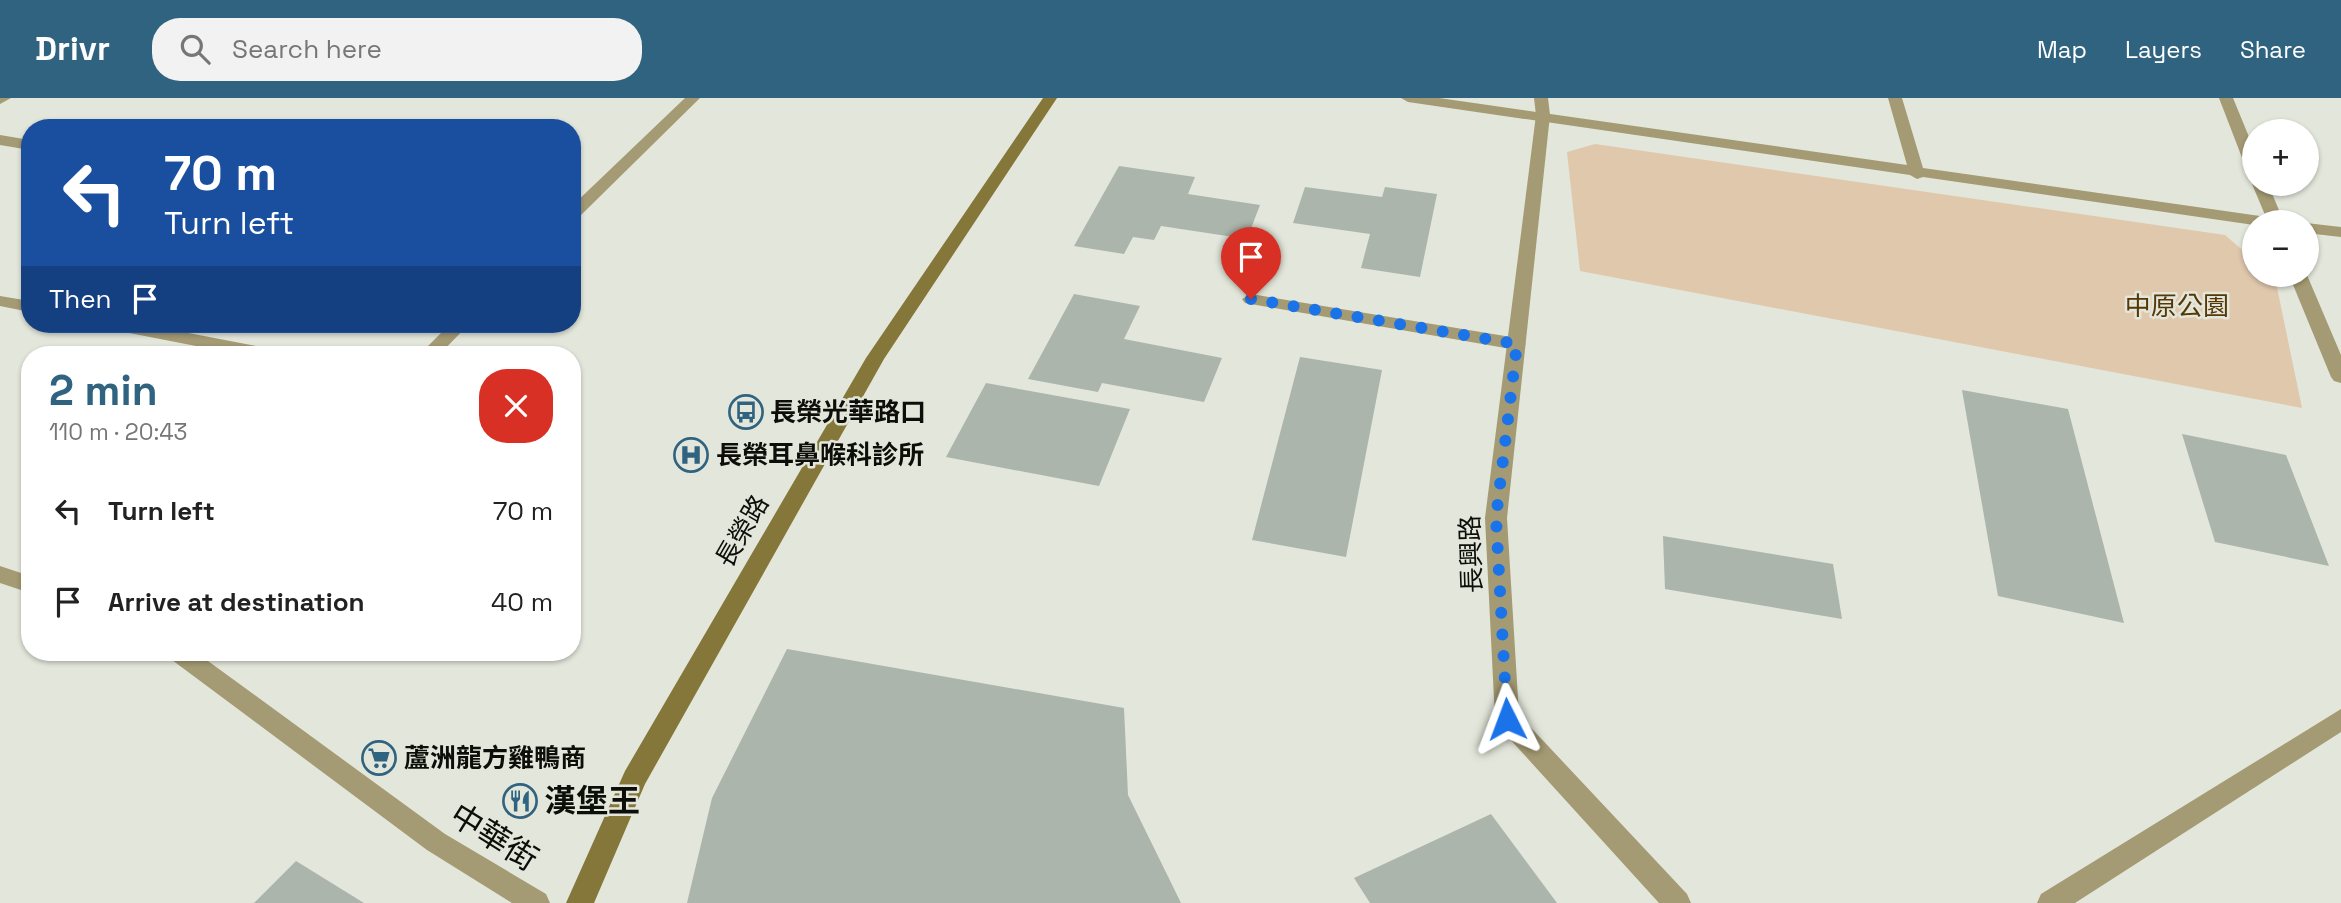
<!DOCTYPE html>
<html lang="en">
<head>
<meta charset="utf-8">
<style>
	:root { --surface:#fff; --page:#f2f2f2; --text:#222; --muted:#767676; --accent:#2f637f }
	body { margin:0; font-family:"Space Grotesk","Noto Sans TC",sans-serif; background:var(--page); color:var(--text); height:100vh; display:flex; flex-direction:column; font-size:26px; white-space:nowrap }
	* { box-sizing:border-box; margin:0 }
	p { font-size:23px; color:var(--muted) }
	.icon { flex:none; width:38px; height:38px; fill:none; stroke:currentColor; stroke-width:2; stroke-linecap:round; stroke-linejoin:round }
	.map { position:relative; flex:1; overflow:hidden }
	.drawer { position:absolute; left:21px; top:248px; width:560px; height:315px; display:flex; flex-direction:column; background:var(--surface); border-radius:28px; box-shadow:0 2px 5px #0004 }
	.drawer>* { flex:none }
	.guide { position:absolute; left:21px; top:21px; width:560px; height:214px; border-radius:28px; box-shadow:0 2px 5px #0004; background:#1a4fa0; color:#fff; overflow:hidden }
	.controls { position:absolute; left:2242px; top:21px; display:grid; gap:14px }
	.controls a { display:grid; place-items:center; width:77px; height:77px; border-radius:50%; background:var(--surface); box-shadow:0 2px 5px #0004; font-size:35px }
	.pin { position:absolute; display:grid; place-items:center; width:60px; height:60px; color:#fff; margin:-72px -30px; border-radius:50% 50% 50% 0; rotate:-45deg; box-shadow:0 0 7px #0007 }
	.pin .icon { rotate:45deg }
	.me { position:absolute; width:77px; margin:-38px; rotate:357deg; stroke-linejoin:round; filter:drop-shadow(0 0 5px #0008) }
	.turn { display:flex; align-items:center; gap:24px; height:147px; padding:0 28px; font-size:32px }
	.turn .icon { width:91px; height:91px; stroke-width:2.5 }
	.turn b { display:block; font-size:49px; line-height:60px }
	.then { display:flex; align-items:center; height:66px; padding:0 28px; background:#0003; gap:14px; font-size:26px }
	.round { display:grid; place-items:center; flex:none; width:74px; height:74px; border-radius:28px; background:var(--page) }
	.head { display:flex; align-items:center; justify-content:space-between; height:119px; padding:0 28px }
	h1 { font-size:42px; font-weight:700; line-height:52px; color:var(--accent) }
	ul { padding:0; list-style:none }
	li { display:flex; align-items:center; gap:21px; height:91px; padding:0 28px }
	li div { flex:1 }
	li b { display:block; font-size:26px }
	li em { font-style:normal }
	header { display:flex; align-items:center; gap:42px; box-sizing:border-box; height:98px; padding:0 35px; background:var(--accent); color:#fff }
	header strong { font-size:33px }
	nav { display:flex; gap:38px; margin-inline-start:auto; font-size:24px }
	.search { width:490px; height:63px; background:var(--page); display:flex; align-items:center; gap:18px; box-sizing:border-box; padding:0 24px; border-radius:28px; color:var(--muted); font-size:26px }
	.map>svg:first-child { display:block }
</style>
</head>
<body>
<header>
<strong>Drivr</strong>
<div class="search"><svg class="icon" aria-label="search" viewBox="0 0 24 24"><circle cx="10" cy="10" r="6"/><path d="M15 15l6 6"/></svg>Search here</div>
<nav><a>Map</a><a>Layers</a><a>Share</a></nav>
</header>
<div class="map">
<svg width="2341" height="805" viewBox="0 0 2341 805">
	<rect width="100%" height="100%" fill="#e3e6da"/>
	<path fill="#e0c8ad" d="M1595 46 2225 137 2254 162V177H2271L2275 180 2302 310 1580 173 1567 54Z"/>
	<path fill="#acb5ab" d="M1119 68 1195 79 1188 96 1260 107 1247 141 1161 128 1154 142 1133 139 1124 156 1074 148Z
		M1305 89 1382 99 1385 89 1437 96 1420 179 1361 170 1370 136 1293 125Z
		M1074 196 1140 208 1124 241 1222 260 1204 304 1102 285 1098 294 1028 281Z
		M1300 259 1382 272 1346 459 1252 442Z
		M986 285 1130 311 1099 388 946 359Z
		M1962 292 2068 311 2124 525 1998 498Z
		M2182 336 2286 357 2329 468 2215 444Z
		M1663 438 1833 466 1842 521 1665 491Z
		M787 551 1124 610 1128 697 1181 805H687L712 700Z
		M1491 716 1557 805H1370L1354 780Z
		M296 763 364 805H254Z"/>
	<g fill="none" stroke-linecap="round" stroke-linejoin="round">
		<path fill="#a49a73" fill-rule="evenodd" d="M0 0H11L0 6Z
			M685 0H700L578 120 572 122V108Z
			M1401 0H1439L1907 67 1888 0H1902L1923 70 2267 119 2275 124H2254V127L1923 79 1917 81 1910 77 1408 4Z
			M0 37 30 42V52L0 47Z
			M2306 125 2341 129V139L2306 135Z
			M1251 196 1517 240 1526 246 1517 252 1245 205 1242 201Z
			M0 198 30 203V214L0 208Z
			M105 226H142L271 251 280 257H242L114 232Z
			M450 226H469L439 257H419Z
			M2341 611V634L2075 805H2037L2041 796Z"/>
		<path fill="#a49a73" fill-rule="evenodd" d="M1534 0H1548L1550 17 1507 420 1519 617 1687 796 1691 805H1659L1498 628 1495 621 1485 420 1536 17Z
			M2219 0H2233L2254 51V75L2246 70Z
			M2254 83V86H2268L2284 124H2268L2252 86Z
			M2289 177H2307L2341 257V285L2334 283 2331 279Z
			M0 468 30 478V495L0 485Z
			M168 555H197L445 736 546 796 550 805H512L427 752 172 562Z"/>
		<path fill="#857639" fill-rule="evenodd" d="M1043 0H1057L884 261 645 686 594 805H566L625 673 866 260Z"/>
	</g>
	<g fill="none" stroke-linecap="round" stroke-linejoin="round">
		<path stroke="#1a73e8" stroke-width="12" stroke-dasharray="0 21.6" d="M1251 201 1517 246 1496 420 1507 621"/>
	</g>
	<defs>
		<g id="bus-ring" transform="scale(1.75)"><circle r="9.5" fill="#e3e6da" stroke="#2f637f" stroke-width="1.5"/><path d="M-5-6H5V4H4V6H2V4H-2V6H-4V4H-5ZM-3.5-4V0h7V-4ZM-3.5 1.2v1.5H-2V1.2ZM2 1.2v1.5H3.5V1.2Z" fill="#2f637f"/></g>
		<g id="hospital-ring" transform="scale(1.75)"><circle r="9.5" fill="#e3e6da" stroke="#2f637f" stroke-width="1.5"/><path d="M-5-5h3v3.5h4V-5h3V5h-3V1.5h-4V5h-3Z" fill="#2f637f"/></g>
		<g id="supermarket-ring" transform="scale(1.75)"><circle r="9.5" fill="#e3e6da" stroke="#2f637f" stroke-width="1.5"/><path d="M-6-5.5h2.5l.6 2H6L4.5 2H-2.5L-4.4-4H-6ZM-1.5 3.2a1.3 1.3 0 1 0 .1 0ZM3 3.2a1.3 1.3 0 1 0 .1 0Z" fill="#2f637f"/></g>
		<g id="restaurant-ring" transform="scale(1.75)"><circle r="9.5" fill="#e3e6da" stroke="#2f637f" stroke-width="1.5"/><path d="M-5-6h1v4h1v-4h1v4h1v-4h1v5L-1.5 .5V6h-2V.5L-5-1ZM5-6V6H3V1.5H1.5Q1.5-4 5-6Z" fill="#2f637f"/></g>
	</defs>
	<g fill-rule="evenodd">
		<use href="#bus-ring" x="746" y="314"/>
		<use href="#hospital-ring" x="691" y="357"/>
		<use href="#supermarket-ring" x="379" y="660"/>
		<use href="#restaurant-ring" x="520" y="703"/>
	</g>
	<g text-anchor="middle" stroke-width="5" stroke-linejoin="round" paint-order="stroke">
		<g font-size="26" fill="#563706" stroke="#e3e6da">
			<text x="2177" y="217">中原公園</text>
		</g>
		<g font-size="26" font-weight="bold" fill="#0d0e0a" stroke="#e3e6da" text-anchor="start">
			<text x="770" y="323">長榮光華路口</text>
			<text x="716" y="366">長榮耳鼻喉科診所</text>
			<text x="404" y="669">蘆洲龍方雞鴨商</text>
		</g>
		<g font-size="26" fill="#0d0e0a" stroke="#e3e6da">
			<text transform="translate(742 433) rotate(-60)" y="9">長榮路</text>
			<text transform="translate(1471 456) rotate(-92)" y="9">長興路</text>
		</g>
		<g font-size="32" font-weight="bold" fill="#0d0e0a" stroke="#e3e6da" text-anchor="start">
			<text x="544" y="714">漢堡王</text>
		</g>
		<g font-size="32" fill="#0d0e0a" stroke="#e3e6da">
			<text transform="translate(494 739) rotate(32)" y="11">中華街</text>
		</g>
	</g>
</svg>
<div class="controls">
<a>+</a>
<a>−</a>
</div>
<div class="pin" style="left:1251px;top:201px;background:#d93025"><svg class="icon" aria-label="arrive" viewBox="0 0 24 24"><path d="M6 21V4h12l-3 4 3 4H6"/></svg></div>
<svg class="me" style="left:1507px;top:621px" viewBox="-20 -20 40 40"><path d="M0-17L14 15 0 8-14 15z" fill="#1a73e8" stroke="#fff" stroke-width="4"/></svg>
<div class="guide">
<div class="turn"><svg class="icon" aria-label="left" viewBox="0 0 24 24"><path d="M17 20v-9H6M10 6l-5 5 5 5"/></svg><div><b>70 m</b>Turn left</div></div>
<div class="then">Then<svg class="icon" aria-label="arrive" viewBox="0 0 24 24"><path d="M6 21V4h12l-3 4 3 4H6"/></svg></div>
</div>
<section class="drawer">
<div class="head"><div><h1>2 min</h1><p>110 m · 20:43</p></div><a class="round" style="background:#d93025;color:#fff"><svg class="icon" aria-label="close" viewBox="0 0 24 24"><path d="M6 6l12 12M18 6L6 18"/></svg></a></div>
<ul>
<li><svg class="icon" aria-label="left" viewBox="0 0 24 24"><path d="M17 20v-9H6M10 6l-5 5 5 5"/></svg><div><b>Turn left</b></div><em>70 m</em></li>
<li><svg class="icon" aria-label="arrive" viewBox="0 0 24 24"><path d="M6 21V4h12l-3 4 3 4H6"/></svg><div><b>Arrive at destination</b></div><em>40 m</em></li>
</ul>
</section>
</div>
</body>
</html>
